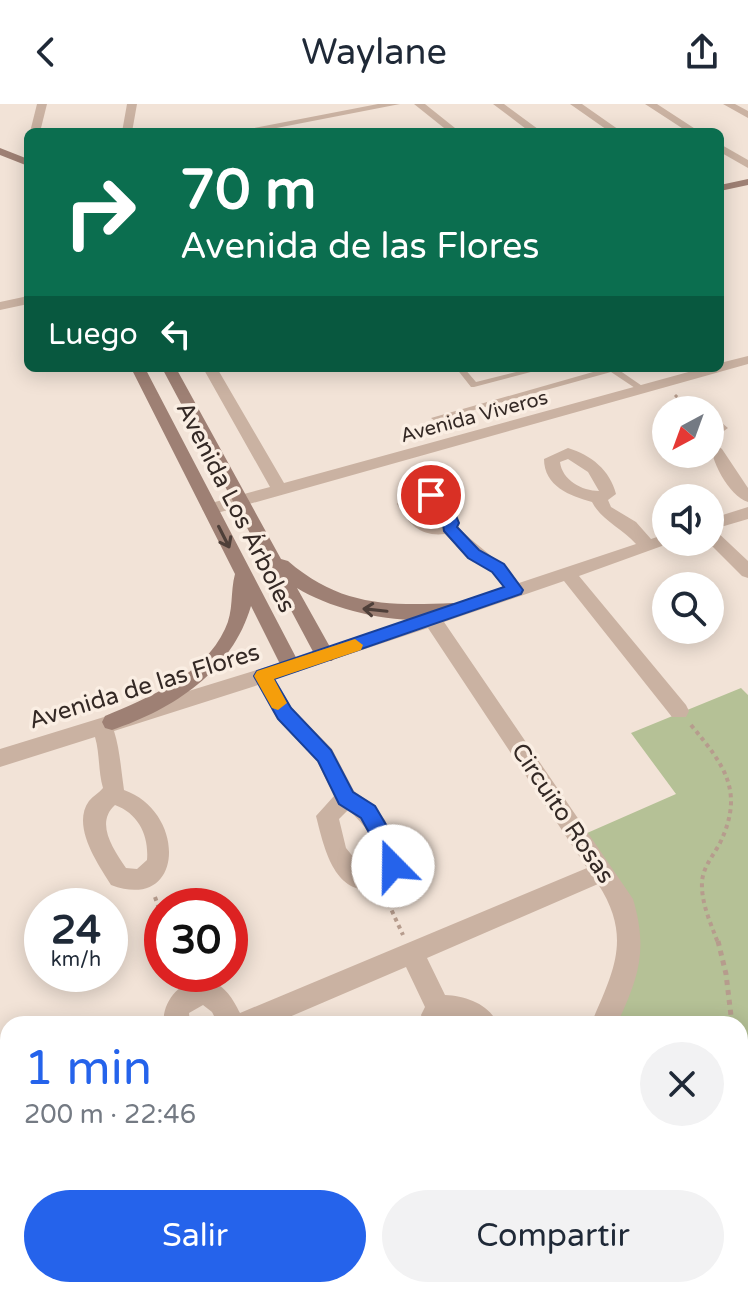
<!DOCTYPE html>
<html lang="es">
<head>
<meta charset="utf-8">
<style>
	:root { --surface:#fff; --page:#f2f2f3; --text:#1f2937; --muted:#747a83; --accent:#2563eb }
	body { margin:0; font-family:"Varela Round",sans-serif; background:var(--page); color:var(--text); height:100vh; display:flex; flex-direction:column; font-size:30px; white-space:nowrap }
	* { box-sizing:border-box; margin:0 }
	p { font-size:26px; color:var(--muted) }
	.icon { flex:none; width:44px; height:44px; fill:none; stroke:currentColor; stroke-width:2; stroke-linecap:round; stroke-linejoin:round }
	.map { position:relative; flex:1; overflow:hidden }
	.side { position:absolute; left:0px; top:912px; width:748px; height:282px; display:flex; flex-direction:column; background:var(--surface); border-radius:24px 24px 0 0; box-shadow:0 4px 20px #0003 }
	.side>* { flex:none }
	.top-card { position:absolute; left:24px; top:24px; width:700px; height:244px; border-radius:12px; box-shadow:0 4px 20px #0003; background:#0b6e4f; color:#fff; overflow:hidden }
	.needle { width:52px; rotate:221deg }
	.fabs { position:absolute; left:652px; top:292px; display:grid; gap:16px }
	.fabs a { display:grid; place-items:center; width:72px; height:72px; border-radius:50%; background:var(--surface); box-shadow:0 4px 20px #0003; font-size:40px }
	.speed { position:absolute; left:24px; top:784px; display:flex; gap:16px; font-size:40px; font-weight:700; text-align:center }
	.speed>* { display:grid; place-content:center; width:104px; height:104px; border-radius:50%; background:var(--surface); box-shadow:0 4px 20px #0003; line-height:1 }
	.speed small { font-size:20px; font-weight:400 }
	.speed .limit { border:12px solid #d22; background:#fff; color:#111 }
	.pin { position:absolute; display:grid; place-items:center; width:68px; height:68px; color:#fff; margin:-34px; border:4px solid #fff; border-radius:50%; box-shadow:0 2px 8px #0007 }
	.me { position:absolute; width:88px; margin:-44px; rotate:338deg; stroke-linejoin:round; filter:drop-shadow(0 0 6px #0008) }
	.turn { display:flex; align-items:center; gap:28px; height:168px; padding:0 24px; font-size:36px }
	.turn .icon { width:104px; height:104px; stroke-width:2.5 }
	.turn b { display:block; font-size:56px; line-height:68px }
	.then { display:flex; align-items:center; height:76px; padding:0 24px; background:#0003; gap:16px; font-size:30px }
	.round { display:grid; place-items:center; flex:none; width:84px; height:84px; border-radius:42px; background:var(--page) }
	.summary { display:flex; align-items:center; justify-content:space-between; height:136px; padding:0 24px }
	h1 { font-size:48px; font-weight:600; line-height:60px; color:var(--accent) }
	.action { display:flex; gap:16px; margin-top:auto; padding:16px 24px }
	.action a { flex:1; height:92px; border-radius:48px; background:var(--accent); color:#fff; font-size:32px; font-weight:600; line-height:92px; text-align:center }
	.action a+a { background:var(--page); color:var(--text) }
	header { display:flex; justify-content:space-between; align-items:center; height:104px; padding:0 24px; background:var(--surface); font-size:36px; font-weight:600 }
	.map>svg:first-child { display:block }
</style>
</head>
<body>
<header><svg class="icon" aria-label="back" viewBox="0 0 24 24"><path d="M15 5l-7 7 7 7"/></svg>Waylane<svg class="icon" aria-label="share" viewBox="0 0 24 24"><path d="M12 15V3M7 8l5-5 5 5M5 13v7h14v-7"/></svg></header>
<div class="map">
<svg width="748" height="1193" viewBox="0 0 748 1193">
	<rect width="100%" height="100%" fill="#f2e3d7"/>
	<path fill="#b5c196" d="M741 584 748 591V1122L740 1110V920H616L632 845 578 733 676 690 631 629Z"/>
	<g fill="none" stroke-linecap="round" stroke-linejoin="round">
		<path stroke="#b69c8d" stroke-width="3" stroke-dasharray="3 3" stroke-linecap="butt" d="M675 291 691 306"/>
		<path stroke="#b69c8d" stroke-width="4" stroke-dasharray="4 4" stroke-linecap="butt" d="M691 621C724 661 745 687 720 739 713 752 703 763 702 778 701 799 711 820 718 839
			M385 792 403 831
			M155 793 162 813"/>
		<path stroke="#b69c8d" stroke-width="5" stroke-dasharray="5 5" stroke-linecap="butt" d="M718 837 726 870 732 920
			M740 952 748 981"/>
		<path fill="#cab2a2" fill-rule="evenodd" d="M456 264H464L476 278 532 264H546L474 283H471Z
			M607 264H616L648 286 644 288H641L611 268 438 316 435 317 431 314Z"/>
		<path fill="#cab2a2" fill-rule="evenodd" d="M37 0H47L40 28H30Z
			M127 0H137L132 28H122Z
			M378 0H400L256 28H234Z
			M414 0H425L460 28H449Z
			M493 0H504L542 28H530Z
			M570 0H582L622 28H610Z
			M645 0H657L700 28H688Z
			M723 0H735L748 7V14Z
			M720 40 748 56V64L720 48Z
			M28 192V200L0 206V198Z
			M748 252V260L210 411 202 405 204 401 270 383 203 264H217L284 379 703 264H720V259Z
			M710 309 728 324 710 337Z
			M710 337 722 345 748 384V398C728 392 710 354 710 337Z
			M568 344C591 351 610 366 616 390L608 396 611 403 636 418 651 435 666 430V438H673L579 472 686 601 689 607 686 613H672L564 477 444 518 633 795C648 846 639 873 617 920H591C613 868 633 834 598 780L427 854 445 891C466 892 489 900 498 920H463L448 916 450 920H424L421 911 425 903 406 863 273 920H218L212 908 203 901 189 909 190 920H164C161 897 184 871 209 877 225 881 233 895 240 909L587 764 428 524 275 575 291 603 332 645 354 687 372 700 385 716 404 762C400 772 388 783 376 785 334 793 324 743 316 712L334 692 317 657 277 615 258 581 114 627C120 646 121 666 124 686 187 708 185 809 111 781 98 760 71 722 89 697 93 692 99 689 103 684 98 667 100 650 95 633L0 663V645L286 557 504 484 492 468 468 454 445 430C421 433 408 420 397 400 408 384 422 383 440 388L460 419 458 423C478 444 502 457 519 479L636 440C622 424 602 417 592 398 570 392 544 382 544 355ZM568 355 588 368 599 387C582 387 562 376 560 358ZM420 396H428L443 419C429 420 421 412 414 400ZM115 701C139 710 149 732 147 756L137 765 126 764C113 745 95 719 115 701ZM348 706C365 720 375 736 381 758L372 765H363L346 744 339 715Z
			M748 403V415L714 425 748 457V474L742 472 708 438 710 415Z
			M0 1129 8 1133V1186H22L23 1193H0Z
			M241 1186H271L273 1193H243Z
			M315 1186H345L348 1193H318Z
			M410 1186H446L443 1193H407Z
			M563 1186H594L597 1193H566Z"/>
		<path fill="#9e8074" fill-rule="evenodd" d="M0 44 28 55V62L0 51Z
			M748 75V81L720 87V81Z
			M131 264H145L301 563 298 568H284L251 502C232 567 174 605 112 626L105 624 102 618 105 612C148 594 204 571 225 525 234 507 230 488 235 470Z
			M162 264H176L281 455 288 457C340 502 388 502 453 499L462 506 460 511C413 525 337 509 297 484L335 552 332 557H318Z"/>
	</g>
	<defs><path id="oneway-shaft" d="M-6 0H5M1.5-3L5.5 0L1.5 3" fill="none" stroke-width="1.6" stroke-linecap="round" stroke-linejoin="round" transform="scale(2)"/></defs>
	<g stroke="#4e3f39">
		<use href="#oneway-shaft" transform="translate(224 433) rotate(63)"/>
		<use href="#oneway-shaft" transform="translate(375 506) rotate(-174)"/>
	</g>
	<path fill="#2563eb" stroke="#184099" stroke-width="2" d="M431 386C444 390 455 407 459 419L457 423 479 446 504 460 523 486 521 490 274 575 291 604 331 646 353 688 375 702 395 736 404 762 401 769 393 771 386 769 378 745 361 714 339 700 318 657 278 615 254 572 257 567 504 483 492 468 468 454 444 427 442 413 424 391Z"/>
	<path fill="#f59e0b" d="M355 535 363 541 361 546 274 575 287 599 278 606 272 604 254 572 257 567Z"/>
	<g text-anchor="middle" stroke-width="7" stroke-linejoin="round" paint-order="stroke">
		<g font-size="20" fill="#342925" stroke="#faeee3">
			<text transform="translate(474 312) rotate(-15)" y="7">Avenida Viveros</text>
		</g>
		<g font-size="24" fill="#342925" stroke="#faeee3">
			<text transform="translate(236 403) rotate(63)" y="8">Avenida Los Árboles</text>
			<text transform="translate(144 582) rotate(-17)" y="8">Avenida de las Flores</text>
			<text transform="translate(563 709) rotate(56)" y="8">Circuito Rosas</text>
		</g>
	</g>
</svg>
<div class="fabs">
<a><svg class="needle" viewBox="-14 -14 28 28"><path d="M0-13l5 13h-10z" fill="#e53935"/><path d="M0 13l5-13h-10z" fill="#747a83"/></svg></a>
<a><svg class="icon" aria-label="sound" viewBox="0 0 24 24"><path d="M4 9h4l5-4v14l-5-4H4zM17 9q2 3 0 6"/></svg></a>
<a><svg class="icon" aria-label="search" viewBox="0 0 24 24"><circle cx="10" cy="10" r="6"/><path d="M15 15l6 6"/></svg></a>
</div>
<div class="speed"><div>24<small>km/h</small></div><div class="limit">30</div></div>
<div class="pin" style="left:431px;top:391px;background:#d93025"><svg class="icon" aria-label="arrive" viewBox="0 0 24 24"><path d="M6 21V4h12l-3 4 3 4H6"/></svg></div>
<svg class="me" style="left:393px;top:762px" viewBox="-20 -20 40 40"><circle r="19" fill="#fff"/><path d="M0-13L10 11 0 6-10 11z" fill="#2563eb"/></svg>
<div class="top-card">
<div class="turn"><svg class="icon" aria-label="right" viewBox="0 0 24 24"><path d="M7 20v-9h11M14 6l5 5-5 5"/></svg><div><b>70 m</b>Avenida de las Flores</div></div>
<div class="then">Luego<svg class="icon" aria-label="left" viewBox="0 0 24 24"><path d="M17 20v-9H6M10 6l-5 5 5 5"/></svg></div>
</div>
<section class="side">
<div class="summary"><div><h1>1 min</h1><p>200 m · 22:46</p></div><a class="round"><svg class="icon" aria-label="close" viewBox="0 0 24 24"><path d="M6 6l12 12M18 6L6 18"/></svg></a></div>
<div class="action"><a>Salir</a><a>Compartir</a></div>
</section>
</div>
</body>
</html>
